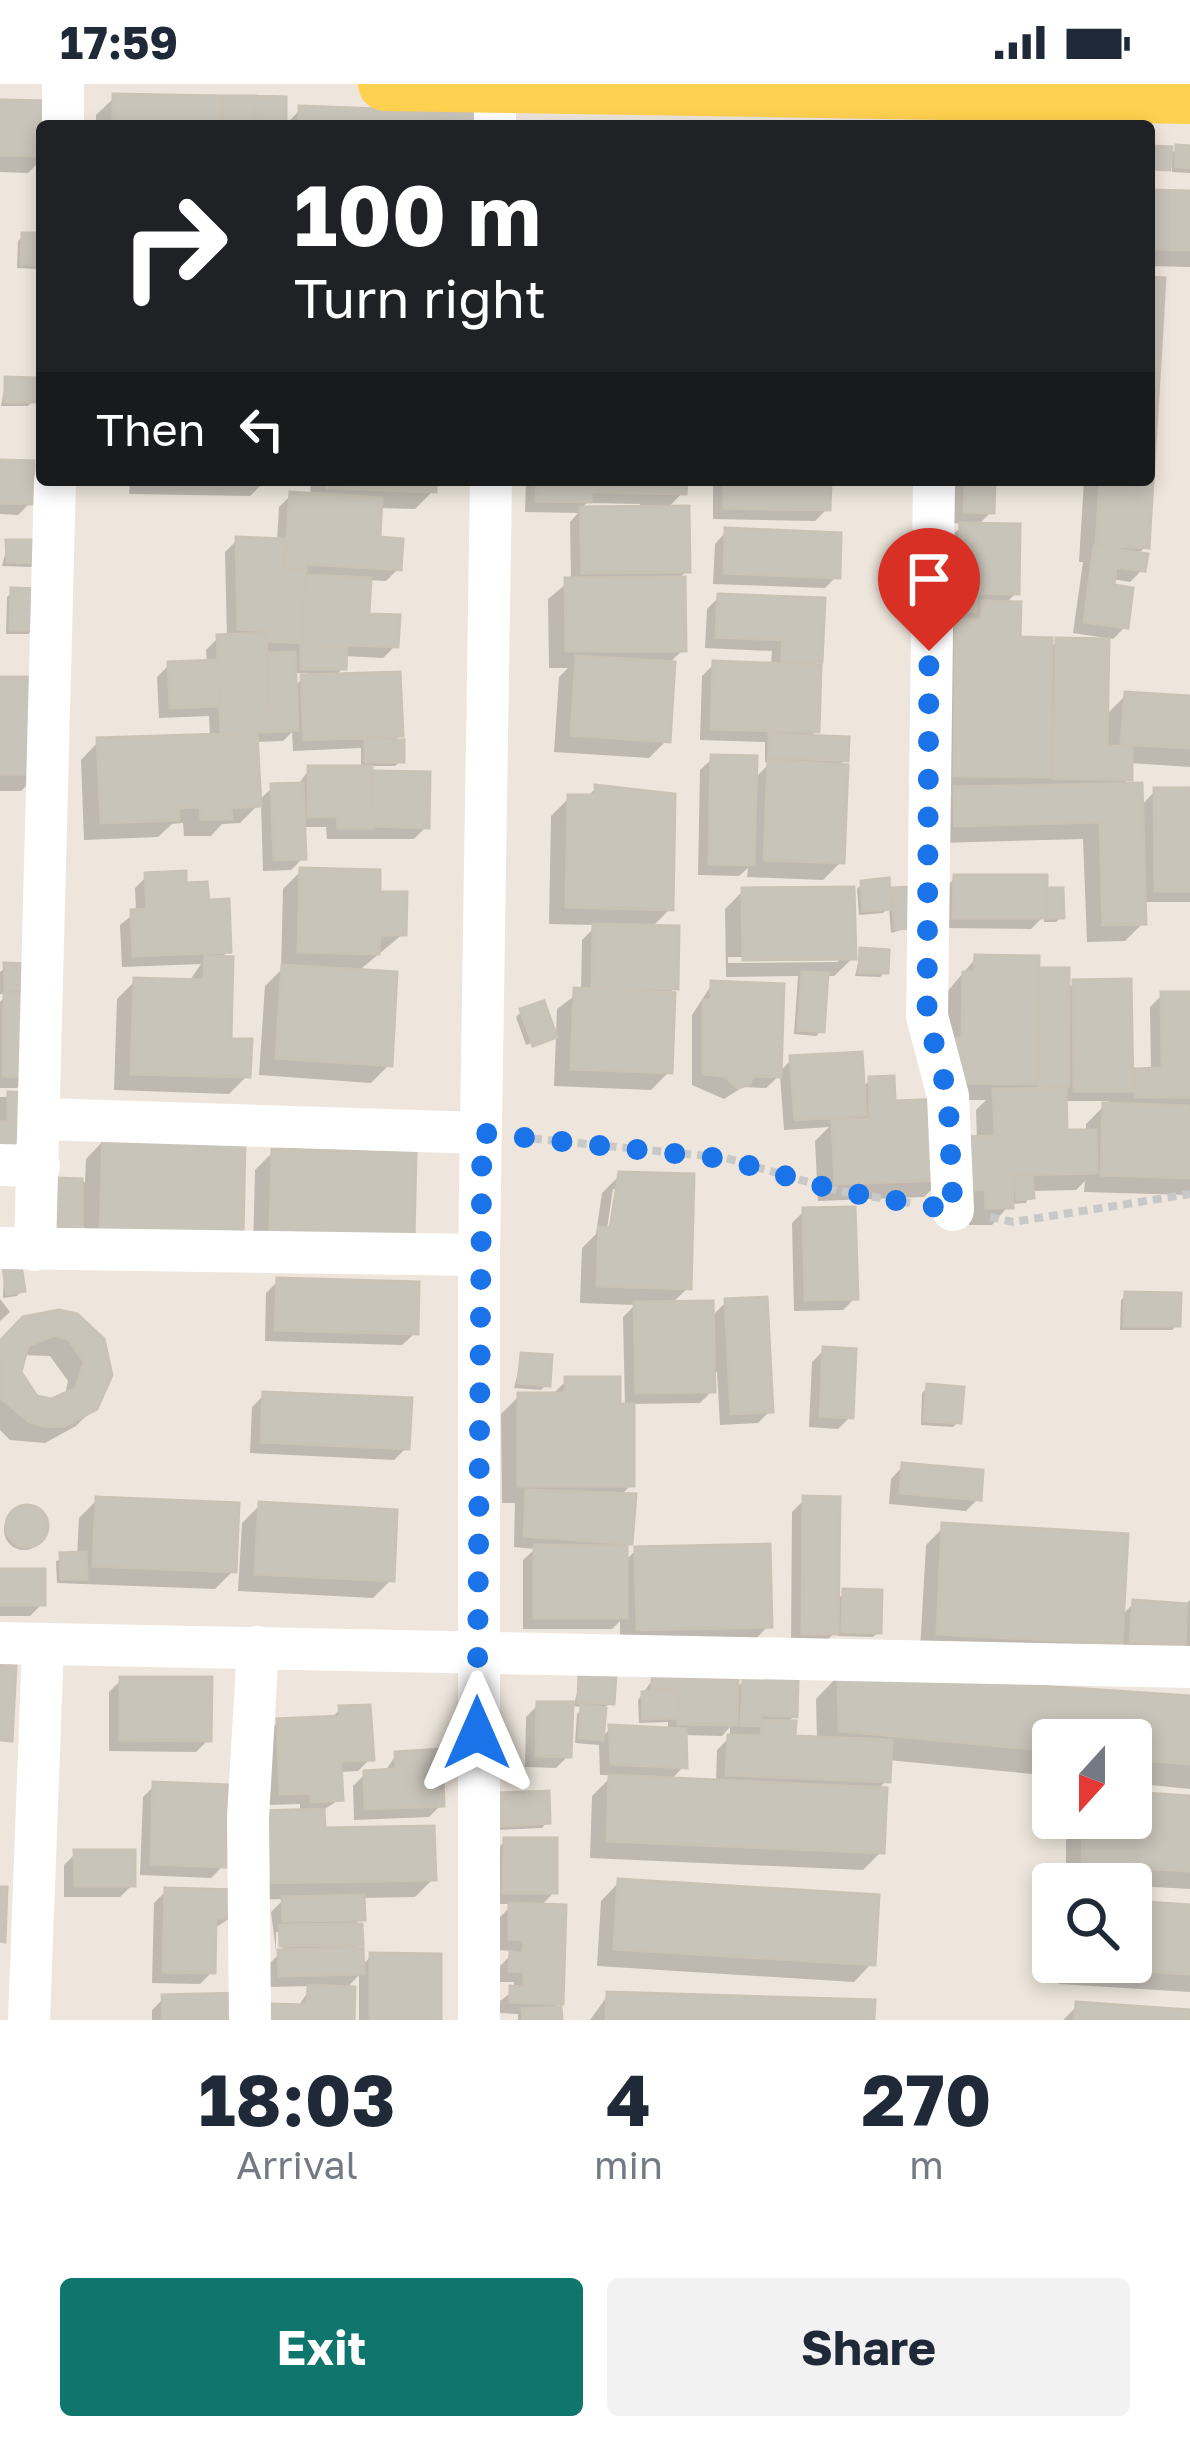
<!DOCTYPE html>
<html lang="en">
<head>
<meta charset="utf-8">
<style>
	:root { --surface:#fff; --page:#f2f2f3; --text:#1f2937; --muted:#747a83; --accent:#0f766e }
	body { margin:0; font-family:"Golos Text",sans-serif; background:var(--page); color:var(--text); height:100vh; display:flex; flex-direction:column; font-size:45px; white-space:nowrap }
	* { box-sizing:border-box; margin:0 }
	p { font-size:39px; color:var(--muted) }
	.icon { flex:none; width:66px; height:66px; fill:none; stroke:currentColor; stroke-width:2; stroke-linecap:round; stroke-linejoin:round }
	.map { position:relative; height:1936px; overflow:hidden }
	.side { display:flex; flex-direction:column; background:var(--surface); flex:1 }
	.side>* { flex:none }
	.hud { position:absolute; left:36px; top:36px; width:1119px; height:366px; border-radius:12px; box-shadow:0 6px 18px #0003; background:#202124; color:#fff; overflow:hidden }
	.needle { width:78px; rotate:201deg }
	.buttons { position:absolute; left:1032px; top:1635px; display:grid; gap:24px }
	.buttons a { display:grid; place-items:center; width:120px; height:120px; border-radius:12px; background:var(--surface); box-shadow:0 6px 18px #0003; font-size:60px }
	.pin { position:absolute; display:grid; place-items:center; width:102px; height:102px; color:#fff; margin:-123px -51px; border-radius:50% 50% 50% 0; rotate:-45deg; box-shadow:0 0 12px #0007 }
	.pin .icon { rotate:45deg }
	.me { position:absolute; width:132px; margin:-66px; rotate:0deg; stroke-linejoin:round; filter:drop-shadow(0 0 9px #0008) }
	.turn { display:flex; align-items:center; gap:42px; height:252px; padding:0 60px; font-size:54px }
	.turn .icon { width:156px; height:156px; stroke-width:2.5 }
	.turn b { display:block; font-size:84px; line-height:102px }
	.then { display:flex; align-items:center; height:114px; padding:0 60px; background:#0003; gap:24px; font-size:45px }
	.eta { display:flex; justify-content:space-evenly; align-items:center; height:204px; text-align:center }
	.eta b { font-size:72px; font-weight:700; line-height:84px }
	.primary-button { display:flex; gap:24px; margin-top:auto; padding:24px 60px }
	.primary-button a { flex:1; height:138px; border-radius:12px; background:var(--accent); color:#fff; font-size:48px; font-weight:700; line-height:138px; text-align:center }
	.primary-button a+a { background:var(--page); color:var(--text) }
	.status { display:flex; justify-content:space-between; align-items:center; height:84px; padding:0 60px; background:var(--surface); direction:ltr }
	.status svg { height:33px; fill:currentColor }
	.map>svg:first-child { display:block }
</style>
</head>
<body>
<div class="status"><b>17:59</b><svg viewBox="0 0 49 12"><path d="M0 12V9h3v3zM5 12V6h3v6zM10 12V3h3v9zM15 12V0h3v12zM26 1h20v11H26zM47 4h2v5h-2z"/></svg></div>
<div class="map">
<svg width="1190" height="1936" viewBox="0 0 1190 1936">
	<rect width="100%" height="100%" fill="#eee6dc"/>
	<path fill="#0003" fill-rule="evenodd" d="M115 13 217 22 225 15 283 42H96V31Z
		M0 19 42 42V75L28 89 0 88Z
		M301 25 484 42H284Z
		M1177 64 1190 65V89L1172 88V80L1167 85 1149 82V65L1168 73Z
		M1149 109 1190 110V183L1149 182Z
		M23 152H42L37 185 17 184 18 157Z
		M1149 196 1162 197 1146 462 1137 471 1142 486 1130 498 1112 495 1125 543 1113 555 1073 549 1083 478H1079L1084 396H1149Z
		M6 296 33 317 28 322H1Z
		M0 379 31 418 18 431 0 430Z
		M130 396H266L250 412 129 410Z
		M311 396H433V407L415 425 378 424 376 456 398 485 386 497 368 496 366 532 395 562 383 574 344 572 343 584 334 593 400 651 392 659 401 677 395 682H361V664L293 667 292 648 283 657 255 658 257 718 273 703 297 702 309 686 427 691 426 743 414 755H327L326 743H302L303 774 291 786 263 787 261 718 240 739 222 740 211 752H184L183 739 172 740 158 753 84 756 81 676 99 657 210 653 209 632 159 634 157 593 169 581 207 580 206 566 218 554H227L225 468 237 456 277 458 279 423 291 411 310 412ZM293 589H308L293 604Z
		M526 396H684L683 408 667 425 687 487 677 496 683 566 667 581V656L649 674 554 668 559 593 568 584H549L548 515 571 496 570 438 578 429 525 428ZM587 419 640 420V425L579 426Z
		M713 396H828L827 425 815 437 713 435Z
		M955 396H992L991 428 977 442 1016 509 1005 520 1017 556 1049 566 1057 557 1105 632 1126 611 1190 615V683L1129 679V695L1122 702 1140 723 1155 707H1190V818H1142L1143 839 1125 857 1087 858 1083 755 938 759 937 724 952 709H937L939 557 958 538H948L950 454 964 440 953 439Z
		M727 447 837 492 825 504 713 500 715 460Z
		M8 459 36 478 31 483 2 482Z
		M13 507 34 544 28 550H6L7 513Z
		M719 513 819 576 812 584 816 647 808 655 845 676 838 683 841 778 823 796 747 793 748 784 739 792 698 791 700 686 713 674 753 696 771 678H765V658L700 656 702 592 714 580 771 582 772 567 705 564 707 525Z
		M0 596 39 689 21 707H0Z
		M596 704 670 825 650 845 675 904 667 911 669 988 651 1006 554 1002 557 925 581 907 582 856 597 841 549 840 551 732 569 714H586Z
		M301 787 377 811 403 850 356 889 389 981 371 999 259 991 265 902 281 886 283 805Z
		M147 792 183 802 206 819 228 867 220 875 228 958 247 992 229 1010 114 1006 117 915 135 897 188 899 201 880 122 883 120 841 136 828 135 804Z
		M955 794 1044 812 1049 807 1061 833 1056 838H1044V832L1031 845 942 844 943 806Z
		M862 800 887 814 894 807 911 843 891 849 889 823 883 829 859 831 857 805Z
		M743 807 853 874 834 892H825L821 947 816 952 794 950 798 892 726 893 725 825ZM838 872V878L728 879V873Z
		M861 867 885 888 880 893 855 892Z
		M976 874 1035 893 1041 887 1066 907 1074 899 1130 995 1137 988 1151 987 1150 923 1162 911H1190V1111L1084 1108 1085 1097 1076 1106 1030 1107 1026 1119 1010 1120 992 1141H969L968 1122 946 1091 924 1113 818 1117 815 1057 829 1043 784 1046 780 991 766 1004 743 1003 724 1015 692 1001V931L712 900 779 988 792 975 862 1004 870 996 893 1020 935 1019 946 909ZM939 1016H986L976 1026 977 1056 942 1078ZM1063 1017H1109L1086 1040V1049H1064Z
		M6 883H30L29 992 17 1004H0V918L8 910H0V888Z
		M521 928 552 952 526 961 516 933Z
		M31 1012 0 1067V1013Z
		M104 1056 240 1150 83 1163 84 1142 73 1152 56 1097 85 1098 86 1075Z
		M273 1068 413 1071 253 1166 255 1086Z
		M620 1091 688 1204 671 1220 710 1234 726 1218 770 1327 758 1339 720 1341 717 1288 712 1289V1307L700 1319 631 1320V1401L620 1412 629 1459 624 1478 636 1466 769 1541 751 1560 620 1562V1537L612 1545H523V1476L535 1465 514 1463 515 1419H502L501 1330 519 1312H551L567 1296 625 1323 623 1233 635 1221 580 1219 582 1164 596 1150 602 1109ZM613 1105H620L611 1159 605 1158Z
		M804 1127 855 1214 843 1226 794 1227 792 1139Z
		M4 1186 22 1206 17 1212 3 1214Z
		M278 1197 415 1249 402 1261 265 1257 266 1209Z
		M1126 1211 1177 1241 1172 1246H1120L1121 1216Z
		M0 1215 10 1228 0 1237Z
		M76 1233 95 1323 76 1342 45 1359 10 1356 0 1346V1257L11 1247ZM21 1271 50 1272 68 1297 64 1316 35 1314 17 1289Z
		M824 1266 850 1333 838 1345 809 1343 812 1278Z
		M522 1272 547 1300 541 1306 514 1304Z
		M928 1303 958 1338 953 1343 921 1341 922 1309Z
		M264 1311 406 1364 394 1376 250 1369 252 1323Z
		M903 1382 978 1415 966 1427 889 1420 891 1395Z
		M805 1415 836 1517 845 1508 878 1548 873 1553 838 1552 839 1545 823 1560 791 1561 792 1428Z
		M97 1416 233 1487 215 1505 57 1499 56 1477 77 1472 79 1434Z
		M260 1421 391 1496 373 1514 238 1507 242 1439Z
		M4 1446a20 20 0 1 1 40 0a20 20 0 1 1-40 0Z
		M944 1443 1121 1532 1134 1519 1184 1522 1190 1516V1572H1181V1560L1170 1572 1119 1569 1120 1558 1101 1577 920 1567 926 1461Z
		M0 1488 42 1520 30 1532H0Z
		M839 1591 1190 1615V1705L1131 1699V1656H1053V1692L888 1676 887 1696 877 1706 881 1768 863 1786 590 1774 592 1712 613 1691H600L599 1661 575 1659 577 1630 584 1623 570 1622 568 1672 556 1684 525 1683 526 1633 538 1621H574L581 1592 611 1619 603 1624 601 1654 611 1644 668 1647V1638L639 1639 638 1616 653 1595 735 1605 744 1597 794 1632 787 1640 792 1655 817 1656 816 1615ZM730 1643V1653L717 1666 716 1699 670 1697 684 1682 683 1651 722 1652Z
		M121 1596 208 1656 196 1668 109 1667V1608Z
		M340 1625 370 1675 358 1687 339 1688 340 1715 322 1727V1747L433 1795 415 1813 361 1814V1834L353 1843 360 1860 353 1867 361 1883 371 1872 438 1936H359V1891L345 1906 351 1936H261L273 1923 297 1924 312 1902 268 1903V1881L277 1872 283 1877 282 1848H276V1867L271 1828 284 1815 244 1816 300 1729V1720L269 1721 266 1650 278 1638 330 1636Z
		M396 1671 441 1721 429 1733 354 1736 353 1702 365 1690 384 1689Z
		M155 1701 223 1782 211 1794 140 1791 143 1713Z
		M1131 1711 1190 1715V1805L1066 1798V1734H1131Z
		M495 1717 547 1738 542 1744 497 1746Z
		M505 1757 554 1808 540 1823 560 1919 552 1926 559 1936H518V1930L499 1929V1918L514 1906V1898H498L499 1883 515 1867 498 1866 499 1834 513 1820H492L493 1769Z
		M76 1769 132 1801 120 1813H64V1781Z
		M619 1798 872 1879 854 1898 597 1882 601 1817Z
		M166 1807 232 1833 213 1845 212 1888 200 1900 152 1899 154 1819Z
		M1131 1820 1190 1824V1908L1059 1900 1061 1878H1131Z
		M608 1911 871 1936H590Z
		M164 1914 237 1936H152V1926Z
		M1077 1922 1190 1929V1936H1063Z"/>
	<path fill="#c9c4ba" stroke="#cac2b5" stroke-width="3" fill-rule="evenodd" d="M113 10 220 12V42H113Z
		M223 12H256L255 42H223Z
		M256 12 286 13V42H255Z
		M0 16 50 17 42 42V72L0 71Z
		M299 22 487 29V42H299Z
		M1176 61 1190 62V84L1176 83Z
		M1149 62 1172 63 1170 86 1149 85Z
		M1149 106 1190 107V166L1149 165Z
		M22 149H42V181L21 180Z
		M1149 193 1165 194 1149 464 1096 461 1100 396H1149Z
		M5 293 37 294 36 318H5Z
		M0 376 34 377 33 420 0 419Z
		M327 396H436V408L327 404Z
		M537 396H600V408H591V418L536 417Z
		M600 396H687L686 410 600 408Z
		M724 396H831L830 426 724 424Z
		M965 396H995L994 429 964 428Z
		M290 408 382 414 380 453 403 455 401 486 306 480V486L285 484Z
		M689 422 690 488 582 489 580 423Z
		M960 439 1020 440 1019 510 977 509 976 527H959Z
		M725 444 841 449 840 494 724 489Z
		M236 453 284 455 283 486 305 487 302 559 268 557V547L238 545Z
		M6 456H40L39 479 7 478Z
		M1094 462 1148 470 1145 487 1116 483 1114 501 1133 504 1128 544 1084 538Z
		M305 491 371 494 369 530 400 531 398 563 302 559Z
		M685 493 686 567H566L565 494Z
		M11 504 38 505 37 546H10Z
		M718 510 825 514 822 578 782 576 783 556 716 553Z
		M982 517 1021 518 1020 553 1052 554 1050 693 954 692 956 536H981Z
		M266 549 270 648 221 649 217 551Z
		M1056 554 1109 555 1107 662 1132 663V696L1053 694Z
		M301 562H347L346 585H301Z
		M295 568 298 646 270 648 267 569Z
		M576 572 675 578 670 658 571 651Z
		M218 576 220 622 170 624 168 578Z
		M713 577 821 581 819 648 711 645Z
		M400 588 403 652 304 656 301 591Z
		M0 593H42V690H0Z
		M1125 608 1190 612V664L1121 660Z
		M257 649 261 722 231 724 232 735H201L200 723 178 724 179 736 101 739 97 654Z
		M769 650 849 653 848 677 769 673Z
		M365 656H404V678H365Z
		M711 671 757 672 754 781 709 780Z
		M768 676 848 681 844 779 764 776Z
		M308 682H372L373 744H338L337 732 308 733Z
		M374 687 430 688 429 744 374 742Z
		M303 699 306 775 274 776 271 700Z
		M1142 699 1146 840 1103 841 1100 738 955 742 954 703Z
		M595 701 675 710 673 826 566 823 568 711H596Z
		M1154 704H1190V807H1155Z
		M300 784 380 786V808H407L406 851H380L379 870 298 868Z
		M186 787V799L207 798 209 816 229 815 231 868 133 872 131 826 147 825 145 789Z
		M954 791H1047V834H953Z
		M889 794 891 825 863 827 861 797Z
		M854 803 856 875 743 876 742 804Z
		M913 803 914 844 895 845 892 804Z
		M1048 804H1063L1064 834H1048Z
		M593 840 679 842 678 905 592 903Z
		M860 864 889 866 888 889 859 888Z
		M975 871 1039 872 1037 1000 952 999V954H962L963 888H974Z
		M205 872 233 873 231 955H252L250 993 131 990 134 894 204 896Z
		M4 879 33 880V906H5Z
		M282 881 397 888 392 982 276 974Z
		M1040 884H1069V1002H1040Z
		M802 888 828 889 824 948 798 946Z
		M1131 895 1133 1007H1074L1073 896Z
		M711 897 784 900 781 993 753 992 750 1000 738 1004 724 992 703 990V916H711Z
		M574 904 675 909 672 989 571 985Z
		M1161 908H1190V1013H1135V985L1162 984Z
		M4 909 33 910 32 993 3 992Z
		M544 917 557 953 533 962 520 925Z
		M862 968 866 1031 795 1036 790 972Z
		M894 992 895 1017 942 1015 945 1096 835 1100 832 1036 870 1035 869 993Z
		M1066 1004 1067 1046H1096L1097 1089 1012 1091 1013 1124H986L985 1105 964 1106 963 1053 995 1052 993 1005Z
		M8 1008 34 1009 33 1038H8Z
		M1103 1019 1190 1022V1094L1101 1091Z
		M0 1038H33V1063L0 1062Z
		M103 1053 245 1058 243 1151 100 1146Z
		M272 1065 416 1068 414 1153 270 1149Z
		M619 1088 694 1090 691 1205 597 1202 599 1143 610 1144Z
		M1015 1092H1032L1034 1114 1017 1116Z
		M55 1094 82 1095V1148H54Z
		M855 1123 858 1215 805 1216 803 1124Z
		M21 1181 25 1207 7 1210 3 1183Z
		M277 1194 419 1198 418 1250 275 1246Z
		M1125 1208 1181 1209 1180 1242H1124Z
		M767 1213 773 1328 731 1330 725 1215Z
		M713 1217 715 1308 636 1309 634 1218Z
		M59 1226 77 1230 104 1255 112 1291 97 1325 65 1342 47 1343 29 1338 1 1314 0 1257 23 1233ZM54 1251 68 1255 84 1278 76 1304 51 1315 37 1312 21 1288 28 1262Z
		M823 1263 856 1265 853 1334 820 1332Z
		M521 1269 552 1271 550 1302 518 1299Z
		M565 1293H620V1320H634V1402H518V1309H565Z
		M927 1300 964 1303 961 1339 924 1337Z
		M263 1308 412 1314 409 1365 261 1358Z
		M902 1379 983 1386 981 1416 900 1409Z
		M526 1406 636 1410 632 1460 524 1452Z
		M803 1412 840 1413 838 1550H802Z
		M96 1413 239 1419 236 1488 93 1482Z
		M259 1418 397 1426 394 1497 255 1490Z
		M6 1442a21 21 0 1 1 42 0a21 21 0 1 1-42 0Z
		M942 1439 1128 1450 1122 1560 937 1550Z
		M770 1460 772 1543 637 1546 635 1463Z
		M534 1461 627 1462V1534H534Z
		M86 1468 87 1495H61L60 1469Z
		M0 1485H45V1521H0Z
		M843 1505 882 1506 881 1549 842 1548Z
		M1133 1516 1187 1520 1185 1561 1130 1558Z
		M0 1581 16 1582 12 1657 0 1656Z
		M838 1588 1190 1612V1680L1131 1675V1656H1053V1667L839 1647Z
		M579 1589 616 1591 614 1620 578 1618Z
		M652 1592 738 1595 737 1641 678 1640 679 1605 652 1604Z
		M120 1593H212L211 1657 120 1656Z
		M743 1593 798 1596 797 1633 760 1631 759 1642 741 1641Z
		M677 1606 678 1634 643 1635 642 1608Z
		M537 1618H573L571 1673 536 1672Z
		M370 1621 374 1676 341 1677 343 1716 311 1718V1709L280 1710 277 1635 340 1632 339 1622Z
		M581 1621 606 1624 603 1656 579 1654Z
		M762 1636 796 1637 795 1652 892 1656 890 1698 726 1691 728 1651 761 1652Z
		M609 1641 686 1645 687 1684 611 1680Z
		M442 1665 444 1722 365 1725 364 1687 396 1685 395 1668Z
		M609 1691 887 1704 884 1769 607 1757Z
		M153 1698 228 1701 226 1783 151 1780Z
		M549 1707 550 1739 501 1742 499 1709Z
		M1131 1708 1190 1712V1787L1082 1781 1083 1734H1131Z
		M324 1725 325 1744 434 1742 436 1796 261 1799 259 1727Z
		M504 1754H557V1809H503Z
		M74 1766H135V1802H75Z
		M618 1795 879 1811 875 1881 614 1865Z
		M0 1803H7L5 1858 0 1857Z
		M165 1804 236 1806 235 1834H216L215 1889 163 1888Z
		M364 1811 365 1836 283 1837 282 1813Z
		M1131 1817 1190 1821V1890L1076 1883V1878H1131Z
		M509 1819 566 1821 563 1920 510 1918V1902L524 1903V1888L509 1887 510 1868 523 1869 524 1856 509 1855Z
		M362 1840 363 1861 280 1862 279 1841Z
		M363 1864 364 1890 279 1892 278 1866Z
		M370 1869 441 1870V1936H370Z
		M308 1901 355 1903 354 1936H271L272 1920 307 1921Z
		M607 1908 875 1916 874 1936H606Z
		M239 1909 240 1936H163L162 1911Z
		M1076 1918 1190 1926V1936H1075Z
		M561 1923 562 1936H523L522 1925Z"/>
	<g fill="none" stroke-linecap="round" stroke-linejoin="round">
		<path stroke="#c8c8c8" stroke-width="8" stroke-dasharray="9 6" stroke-linecap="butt" d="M518 1053 726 1074 839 1107 916 1120
			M990 1133 1013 1138 1190 1110"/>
		<path stroke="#fff" stroke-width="42" d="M495 1V42
			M63 42V0
			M934 396 927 932 948 1012 953 1126
			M42 1035 481 1049
			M0 1081 39 1082
			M0 1164 479 1171
			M35 1166 55 396
			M0 1559 1190 1583
			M29 1936 43 1561
			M250 1936 248 1733 258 1563
			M479 1936V1171L491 396"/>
		<path stroke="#ffd150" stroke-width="54" d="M385 0 1190 13"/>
	</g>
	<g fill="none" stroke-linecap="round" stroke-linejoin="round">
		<path stroke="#1a73e8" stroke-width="21" stroke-dasharray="0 37.8" d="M477 1649 482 1049 726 1075 839 1107 953 1126 948 1012 927 932 929 567"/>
	</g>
</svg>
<div class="buttons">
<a><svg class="needle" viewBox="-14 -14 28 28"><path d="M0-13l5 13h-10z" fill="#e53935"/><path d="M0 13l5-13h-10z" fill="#747a83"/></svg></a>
<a><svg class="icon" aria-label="search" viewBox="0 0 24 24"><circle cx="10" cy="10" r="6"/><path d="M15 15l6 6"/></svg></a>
</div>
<div class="pin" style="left:929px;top:567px;background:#d93025"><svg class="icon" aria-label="arrive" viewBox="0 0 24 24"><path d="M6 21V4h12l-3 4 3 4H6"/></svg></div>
<svg class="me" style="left:477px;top:1649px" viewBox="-20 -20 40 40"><path d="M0-17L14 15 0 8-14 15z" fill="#1a73e8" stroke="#fff" stroke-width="4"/></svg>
<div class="hud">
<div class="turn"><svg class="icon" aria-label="right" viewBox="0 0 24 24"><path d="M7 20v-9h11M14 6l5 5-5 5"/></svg><div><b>100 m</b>Turn right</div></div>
<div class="then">Then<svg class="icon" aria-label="left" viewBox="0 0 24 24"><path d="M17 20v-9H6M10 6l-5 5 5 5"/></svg></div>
</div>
</div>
<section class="side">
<div class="eta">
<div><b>18:03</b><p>Arrival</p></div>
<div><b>4</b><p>min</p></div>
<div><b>270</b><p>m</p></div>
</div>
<div class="primary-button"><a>Exit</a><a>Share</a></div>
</section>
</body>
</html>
